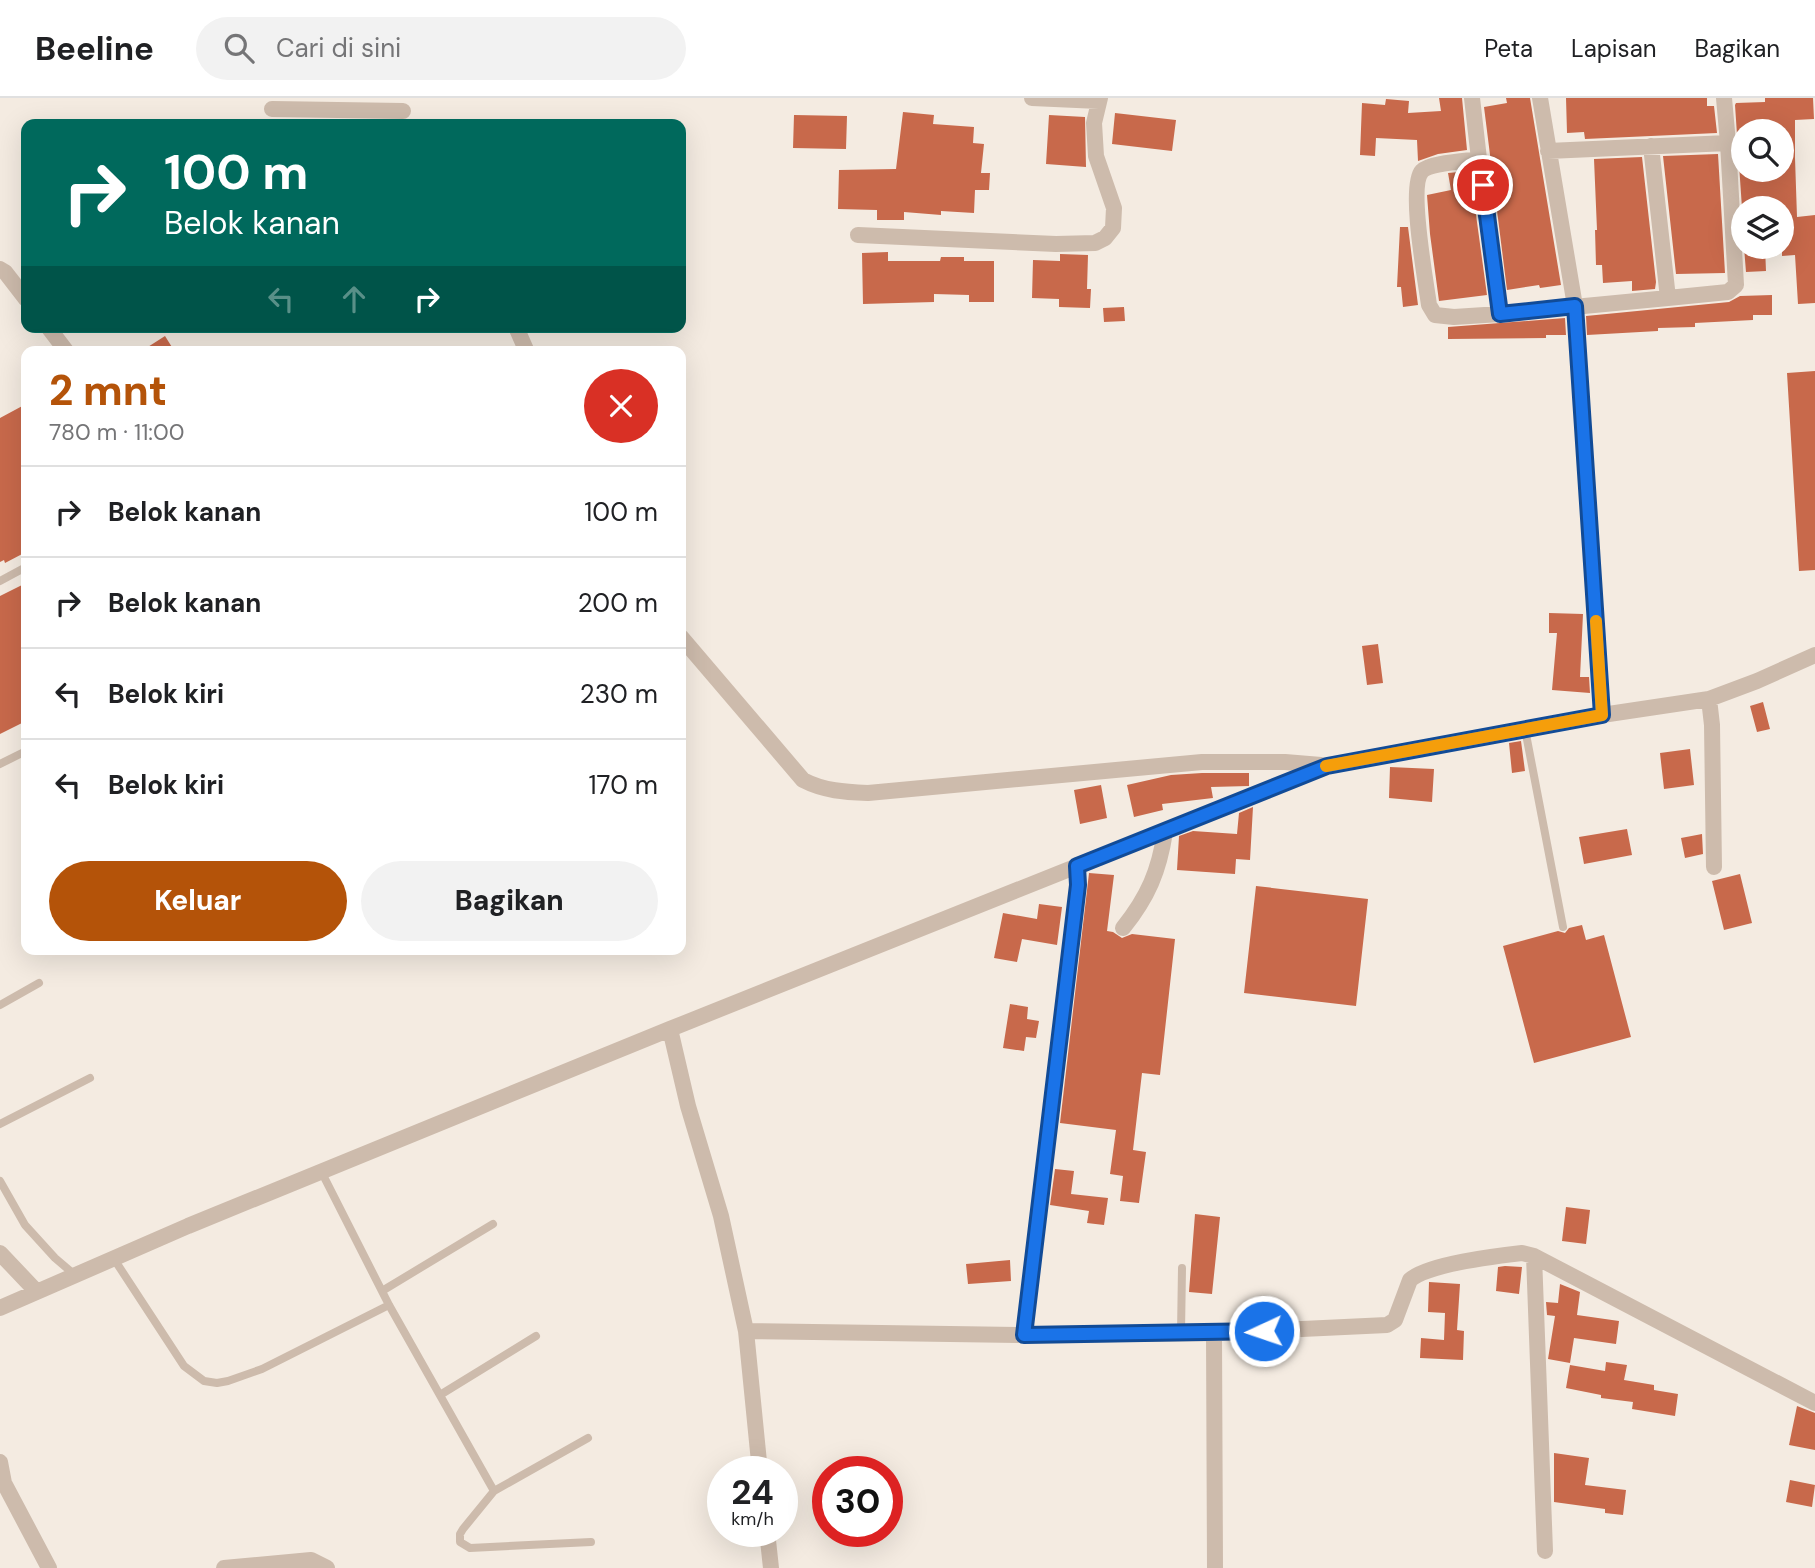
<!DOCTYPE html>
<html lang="id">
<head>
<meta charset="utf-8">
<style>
	:root { --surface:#fff; --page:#f2f2f2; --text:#202124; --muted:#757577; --line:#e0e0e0; --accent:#b45309 }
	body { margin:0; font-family:"DM Sans",sans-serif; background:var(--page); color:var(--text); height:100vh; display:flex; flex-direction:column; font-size:26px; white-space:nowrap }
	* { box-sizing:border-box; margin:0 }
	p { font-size:23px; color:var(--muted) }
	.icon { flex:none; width:38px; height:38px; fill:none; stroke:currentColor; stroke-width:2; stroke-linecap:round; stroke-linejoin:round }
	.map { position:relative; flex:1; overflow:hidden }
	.panel { position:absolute; left:21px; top:248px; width:665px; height:609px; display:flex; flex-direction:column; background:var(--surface); border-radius:14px; box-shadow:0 7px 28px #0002 }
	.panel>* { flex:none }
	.guide { position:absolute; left:21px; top:21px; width:665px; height:214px; border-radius:14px; box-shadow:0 7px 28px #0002; background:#00695c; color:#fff; overflow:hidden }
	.fabs { position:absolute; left:1731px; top:21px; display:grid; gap:14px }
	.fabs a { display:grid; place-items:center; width:63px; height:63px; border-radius:50%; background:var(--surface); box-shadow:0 7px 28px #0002; font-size:35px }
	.speed { position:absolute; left:707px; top:1358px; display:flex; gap:14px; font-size:35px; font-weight:700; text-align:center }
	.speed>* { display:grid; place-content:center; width:91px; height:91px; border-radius:50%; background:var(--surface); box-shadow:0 7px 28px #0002; line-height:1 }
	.speed small { font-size:18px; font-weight:400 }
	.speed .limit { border:10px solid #d22; background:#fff; color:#111 }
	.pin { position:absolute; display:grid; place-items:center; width:60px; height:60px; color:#fff; margin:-30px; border:4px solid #fff; border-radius:50%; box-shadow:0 2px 7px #0007 }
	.me { position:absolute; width:77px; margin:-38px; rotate:267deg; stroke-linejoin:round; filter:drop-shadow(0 0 5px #0008) }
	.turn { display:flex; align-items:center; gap:24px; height:147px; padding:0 28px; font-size:32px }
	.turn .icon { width:91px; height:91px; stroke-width:2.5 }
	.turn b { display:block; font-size:49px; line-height:60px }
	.lanes { display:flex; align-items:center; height:66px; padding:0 28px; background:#0003; justify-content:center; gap:35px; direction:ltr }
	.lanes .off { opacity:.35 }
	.round { display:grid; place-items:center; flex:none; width:74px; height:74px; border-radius:37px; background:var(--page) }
	.summary { display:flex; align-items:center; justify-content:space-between; height:119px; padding:0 28px }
	h1 { font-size:42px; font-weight:800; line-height:52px; color:var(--accent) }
	.button { display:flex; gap:14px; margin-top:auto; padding:14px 28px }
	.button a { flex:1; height:80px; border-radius:42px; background:var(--accent); color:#fff; font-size:28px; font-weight:800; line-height:80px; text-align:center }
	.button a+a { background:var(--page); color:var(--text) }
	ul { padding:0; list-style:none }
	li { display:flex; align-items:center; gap:21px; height:91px; padding:0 28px; border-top:2px solid var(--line) }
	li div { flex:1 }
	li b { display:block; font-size:26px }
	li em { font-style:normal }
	header { display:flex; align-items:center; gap:42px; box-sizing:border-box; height:98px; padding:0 35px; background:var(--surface); border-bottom:2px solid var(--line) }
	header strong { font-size:33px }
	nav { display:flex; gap:38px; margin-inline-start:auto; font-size:24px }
	.search { width:490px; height:63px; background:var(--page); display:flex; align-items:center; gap:18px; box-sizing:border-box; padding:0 24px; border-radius:38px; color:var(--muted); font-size:26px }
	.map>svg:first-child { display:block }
</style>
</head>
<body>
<header>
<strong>Beeline</strong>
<div class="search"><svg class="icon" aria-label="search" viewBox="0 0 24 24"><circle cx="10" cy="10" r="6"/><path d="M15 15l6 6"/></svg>Cari di sini</div>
<nav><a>Peta</a><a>Lapisan</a><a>Bagikan</a></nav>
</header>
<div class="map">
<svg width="1815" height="1470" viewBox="0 0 1815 1470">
	<rect width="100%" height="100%" fill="#f4ebe1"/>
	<path fill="#c8694b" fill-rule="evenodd" d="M1439 0H1462L1467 52 1438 56 1418 63 1417 42 1376 40 1375 58 1360 57 1362 5 1385 7 1386 1 1409 3 1408 15 1441 13Z
		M1506 0H1530L1561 187 1540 190 1539 187 1507 192 1484 9 1507 5Z
		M1566 0H1707V8H1714L1717 35 1585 41 1584 34 1567 35Z
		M1765 0H1813L1814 21 1795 22V60L1797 119 1815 117V205L1798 206 1795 157 1782 158V110H1743V125L1735 7 1736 5 1765 4ZM1743 33H1782V72H1743Z
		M903 14 934 17 933 26 974 29 973 45 984 46 981 75H990L989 92H975L974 115 941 113V117L904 114V122H877V112L838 111 839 72 896 71Z
		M1115 15 1176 22 1172 53 1112 46Z
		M794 17 847 18 846 51 793 50Z
		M1049 17 1085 19 1086 69 1046 66Z
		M271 21 309 22V26H270Z
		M1718 56 1725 175 1676 176 1663 58Z
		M1642 59 1656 184 1655 191 1632 193V183L1603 185 1602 167H1596L1595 132H1597L1594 61Z
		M1470 73 1487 197 1439 203 1430 136 1427 97 1451 92 1448 75Z
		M1400 129H1408L1418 207 1403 209 1401 189H1397Z
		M1744 149H1765L1766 173 1746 174Z
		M888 154V163H940L941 159H964V163H994V204H969V197L934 196V204L863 206 862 155Z
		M1060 156 1088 157 1087 191H1091L1090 210 1059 209V201L1032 200 1033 162 1060 163Z
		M1772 197V217H1753V222L1695 225V229L1658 230V233L1587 237 1586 218 1729 204 1740 198Z
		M1124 209 1125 223 1104 224 1103 210Z
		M1565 220 1566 237H1546V240L1448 241V229Z
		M165 238 175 254H140Z
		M1815 273V472L1799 473 1787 275Z
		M26 306V454L5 465 4 462 0 464V320Z
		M26 485V623L0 636V498Z
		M1549 515 1583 516 1580 579H1589L1590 595 1552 592 1557 535H1549Z
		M1378 546 1383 585 1367 587 1362 548Z
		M1763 604 1770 631 1757 634 1750 608Z
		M1521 643 1525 673 1512 675 1509 645Z
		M1690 651 1694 687 1664 691 1660 655Z
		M1390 669 1434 671 1432 704 1389 700Z
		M1202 675H1249V688L1211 689 1213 700 1162 706 1163 712 1134 719 1127 687 1171 677Z
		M1101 687 1107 720 1080 726 1074 692Z
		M1253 709 1250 762 1236 761 1235 776 1177 772 1179 738 1193 733 1237 736 1239 715Z
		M1627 731 1632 757 1584 766 1579 739Z
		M1702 736 1703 756 1685 760 1681 740Z
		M1089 775 1114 777 1107 833 1113 834 1122 840 1132 836 1175 841 1160 977 1142 975 1133 1052 1146 1054 1139 1105 1120 1103 1123 1078 1110 1076 1116 1032 1060 1025Z
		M1740 776 1752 825 1724 832 1712 783Z
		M1256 788 1368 801 1356 908 1244 895Z
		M1039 806 1062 809 1057 847 1022 841 1017 864 994 860 1003 815 1037 821Z
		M1582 827 1586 842 1604 837 1631 939 1534 965 1503 848 1558 833 1565 835 1569 830Z
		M1010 906 1028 909 1027 921 1039 923 1036 940 1026 939 1024 953 1003 950Z
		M1055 1071 1074 1073 1071 1096 1108 1100 1104 1127 1087 1125 1089 1113 1050 1107Z
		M1566 1109 1590 1112 1586 1146 1562 1143Z
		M1195 1116 1220 1119 1212 1196 1189 1194Z
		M1010 1162 1011 1183 968 1186 966 1166Z
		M1505 1168 1522 1169 1519 1196 1496 1193 1498 1169Z
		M1429 1184 1460 1186 1457 1232 1464 1233 1463 1262 1420 1260 1421 1240 1444 1242 1445 1215 1428 1214Z
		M1560 1186 1580 1194 1577 1217 1619 1223 1616 1246 1574 1240 1570 1265 1548 1261 1555 1218 1547 1217 1546 1204 1558 1205Z
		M1606 1264 1627 1267 1624 1282 1654 1287V1292L1678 1296 1675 1318 1632 1311 1633 1304 1601 1300V1297L1566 1290 1570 1267 1605 1273Z
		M1797 1308 1815 1315V1352L1789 1347Z
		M1554 1355 1589 1360 1585 1387 1626 1392 1623 1417 1605 1415V1411L1554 1404Z
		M1790 1382 1815 1387 1812 1409 1786 1404Z"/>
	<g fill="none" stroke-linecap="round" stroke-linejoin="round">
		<path stroke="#cdbbac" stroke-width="8" d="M0 483 26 469
			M1525 631 1563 829
			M0 666 26 653
			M0 907 39 885
			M0 1026 90 980
			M321 1073 389 1207 494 1393 463 1431 460 1436V1444L470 1450 591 1444
			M0 1083 25 1127 55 1160 75 1177
			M114 1161 184 1268 204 1283 217 1285 228 1283 262 1271 389 1207
			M382 1193 493 1126
			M1181 1235 1182 1170
			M440 1297 536 1238
			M494 1393 588 1340"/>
		<path stroke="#cdbbac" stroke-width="16" d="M1032 0 1099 3
			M1472 0 1479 61
			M1540 0 1575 208 1602 617
			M1724 0 1728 45
			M272 11 403 13
			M1651 48 1668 200
			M858 137 1056 146 1095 145 1105 140 1113 130 1114 110 1096 58 1094 25 1100 0
			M0 171 5 174 26 201
			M1500 216 1479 61C1467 63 1429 65 1422 73 1408 88 1426 184 1429 207L1435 217 1454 219 1500 216 1668 200 1728 194 1736 187 1728 45 1548 53
			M48 229 67 254
			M516 229 527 254
			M681 539 803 682C824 693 845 694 868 695L1202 664H1285L1321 667
			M1709 601 1712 627 1714 769
			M1123 830C1148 799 1159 773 1165 734
			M670 931 688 1008 721 1118 746 1233 760 1374
			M0 1155 36 1193
			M1534 1158 1545 1453
			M0 1210 188 1128 670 931 1327 668 1602 617 1709 601 1757 583 1815 557
			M746 1233 1024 1237 1214 1235 1387 1227 1395 1222 1410 1182C1428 1166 1496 1158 1522 1155L1534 1158 1815 1305
			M1214 1235 1215 1470
			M1024 1237 1078 787 1077 768
			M0 1364 4 1385 49 1470
			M767 1433 771 1470
			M224 1470 311 1462 327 1470"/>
	</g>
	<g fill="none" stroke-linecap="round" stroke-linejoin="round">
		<g stroke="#114b97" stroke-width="18">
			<path id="route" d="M1264 1233 1024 1237 1078 787 1077 768 1327 668 1602 617 1575 208 1500 216 1483 87"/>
		</g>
		<use href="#route" stroke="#1a73e8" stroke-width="12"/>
		<path stroke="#f59e0b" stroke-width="12" d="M1326 668 1602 617 1596 523"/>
	</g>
</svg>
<div class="fabs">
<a><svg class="icon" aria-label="search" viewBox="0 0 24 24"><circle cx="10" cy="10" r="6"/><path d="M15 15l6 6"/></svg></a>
<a><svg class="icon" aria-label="layers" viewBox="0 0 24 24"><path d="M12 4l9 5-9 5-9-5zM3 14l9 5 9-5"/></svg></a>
</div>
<div class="speed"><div>24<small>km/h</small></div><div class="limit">30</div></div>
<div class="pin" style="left:1483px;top:87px;background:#d93025"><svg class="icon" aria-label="arrive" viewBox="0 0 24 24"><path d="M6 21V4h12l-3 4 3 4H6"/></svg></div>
<svg class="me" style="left:1264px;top:1233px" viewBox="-20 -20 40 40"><circle r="17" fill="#1a73e8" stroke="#fff" stroke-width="3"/><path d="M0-11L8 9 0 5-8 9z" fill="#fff"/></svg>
<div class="guide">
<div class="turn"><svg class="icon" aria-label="right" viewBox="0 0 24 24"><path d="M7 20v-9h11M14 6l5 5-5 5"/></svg><div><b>100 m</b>Belok kanan</div></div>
<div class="lanes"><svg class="icon off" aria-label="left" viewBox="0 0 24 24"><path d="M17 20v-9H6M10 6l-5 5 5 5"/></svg><svg class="icon off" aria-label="ahead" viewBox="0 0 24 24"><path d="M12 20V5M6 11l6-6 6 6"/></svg><svg class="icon" aria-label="right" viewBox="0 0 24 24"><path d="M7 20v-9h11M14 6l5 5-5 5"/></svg></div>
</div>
<section class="panel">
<div class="summary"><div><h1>2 mnt</h1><p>780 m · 11:00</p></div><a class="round" style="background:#d93025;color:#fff"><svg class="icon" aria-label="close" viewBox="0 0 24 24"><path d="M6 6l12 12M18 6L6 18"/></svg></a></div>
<ul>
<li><svg class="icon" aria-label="right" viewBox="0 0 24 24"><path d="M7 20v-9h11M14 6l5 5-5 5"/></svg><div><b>Belok kanan</b></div><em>100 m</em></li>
<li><svg class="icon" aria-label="right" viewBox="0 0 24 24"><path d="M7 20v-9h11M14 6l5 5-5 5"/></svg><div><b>Belok kanan</b></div><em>200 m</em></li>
<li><svg class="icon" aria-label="left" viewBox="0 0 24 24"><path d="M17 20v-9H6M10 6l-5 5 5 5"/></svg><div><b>Belok kiri</b></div><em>230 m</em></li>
<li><svg class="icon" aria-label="left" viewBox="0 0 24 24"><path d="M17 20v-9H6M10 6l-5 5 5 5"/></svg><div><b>Belok kiri</b></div><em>170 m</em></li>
</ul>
<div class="button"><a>Keluar</a><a>Bagikan</a></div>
</section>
</div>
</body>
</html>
